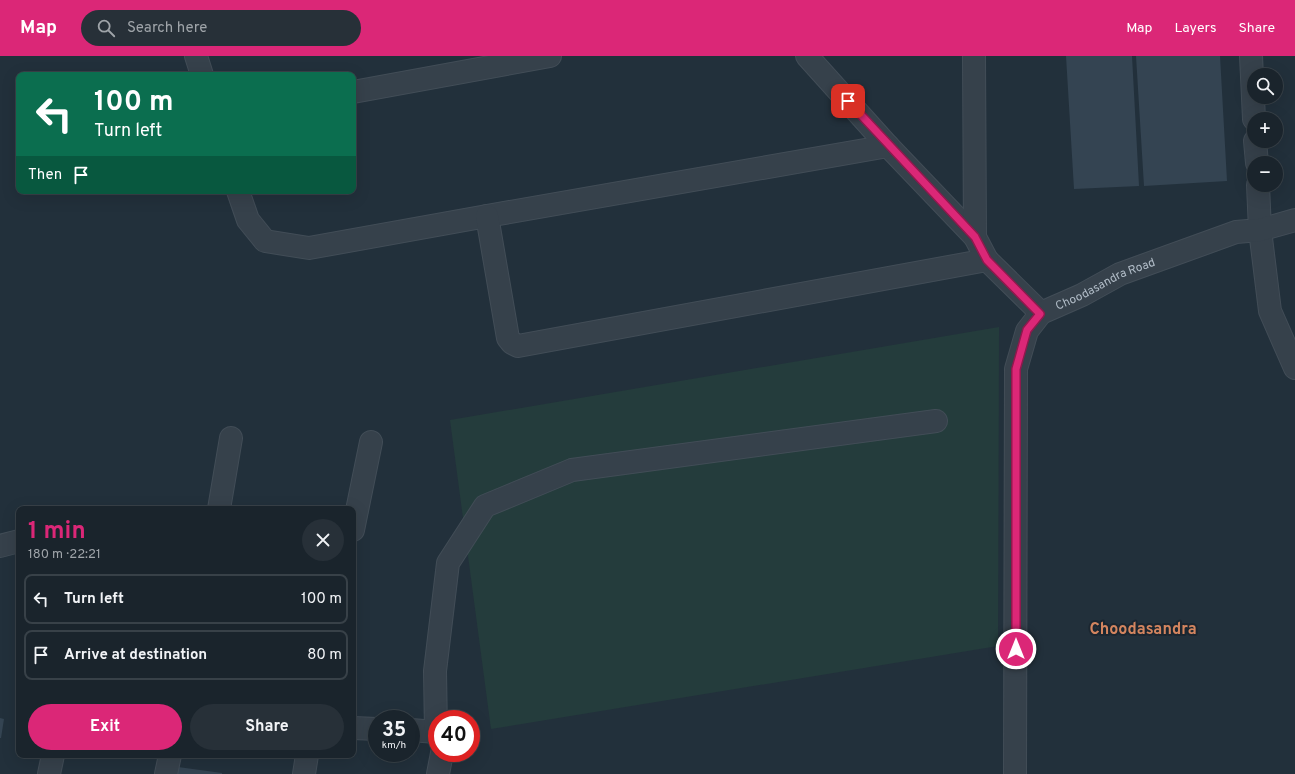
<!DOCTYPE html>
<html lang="en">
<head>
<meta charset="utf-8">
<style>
	:root { --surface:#1a242c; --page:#273038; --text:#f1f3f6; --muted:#9fa4a9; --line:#384148; --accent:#db2777 }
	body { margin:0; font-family:Overpass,sans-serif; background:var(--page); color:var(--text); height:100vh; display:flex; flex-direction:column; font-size:15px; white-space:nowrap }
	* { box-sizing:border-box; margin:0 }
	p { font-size:13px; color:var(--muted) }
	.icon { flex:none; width:22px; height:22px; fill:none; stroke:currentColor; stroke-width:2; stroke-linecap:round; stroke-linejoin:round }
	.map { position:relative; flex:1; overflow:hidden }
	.side { position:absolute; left:16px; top:450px; width:340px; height:252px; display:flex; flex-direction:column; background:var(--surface); border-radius:8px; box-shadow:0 4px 16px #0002,0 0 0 1px var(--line) }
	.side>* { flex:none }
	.guide { position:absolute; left:16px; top:16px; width:340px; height:122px; border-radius:8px; box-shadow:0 4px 16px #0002,0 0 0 1px var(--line); background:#0b6e4f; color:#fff; overflow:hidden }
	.controls { position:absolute; left:1247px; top:12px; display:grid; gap:8px }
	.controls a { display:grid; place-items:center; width:36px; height:36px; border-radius:50%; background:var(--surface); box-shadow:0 4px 16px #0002,0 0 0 1px var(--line); font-size:20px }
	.speed { position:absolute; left:368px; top:654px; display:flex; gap:8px; font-size:20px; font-weight:700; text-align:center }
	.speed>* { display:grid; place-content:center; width:52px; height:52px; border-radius:50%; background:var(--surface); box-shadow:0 4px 16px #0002,0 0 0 1px var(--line); line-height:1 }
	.speed small { font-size:10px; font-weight:400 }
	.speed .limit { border:6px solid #d22; background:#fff; color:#111 }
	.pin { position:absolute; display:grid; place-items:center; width:34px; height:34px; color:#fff; margin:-17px; border-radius:8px; box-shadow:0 2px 6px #0006 }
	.me { position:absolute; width:44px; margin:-22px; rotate:0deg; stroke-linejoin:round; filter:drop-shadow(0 0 3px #0008) }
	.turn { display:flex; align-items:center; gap:14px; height:84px; padding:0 12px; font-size:18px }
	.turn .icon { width:52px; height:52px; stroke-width:2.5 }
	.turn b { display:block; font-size:28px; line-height:34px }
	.then { display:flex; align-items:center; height:38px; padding:0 12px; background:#0003; gap:8px; font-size:15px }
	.round { display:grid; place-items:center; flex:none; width:42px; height:42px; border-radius:21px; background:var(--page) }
	.head { display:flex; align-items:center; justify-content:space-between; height:68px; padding:0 12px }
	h1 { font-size:24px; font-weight:700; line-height:30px; color:var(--accent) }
	.action { display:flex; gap:8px; margin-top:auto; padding:8px 12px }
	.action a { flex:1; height:46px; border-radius:24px; background:var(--accent); color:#fff; font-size:16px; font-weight:700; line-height:46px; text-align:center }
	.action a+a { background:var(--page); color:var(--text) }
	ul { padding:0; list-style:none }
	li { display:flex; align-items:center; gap:12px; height:50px; margin:0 8px 6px; padding:0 4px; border:2px solid var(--line); border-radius:8px }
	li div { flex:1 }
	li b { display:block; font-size:15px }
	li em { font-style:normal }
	header { display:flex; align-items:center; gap:24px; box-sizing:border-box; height:56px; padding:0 20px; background:var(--accent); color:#fff }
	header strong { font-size:19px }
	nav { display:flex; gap:22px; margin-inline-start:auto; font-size:14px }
	.search { width:280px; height:36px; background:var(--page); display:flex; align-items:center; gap:10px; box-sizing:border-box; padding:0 14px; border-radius:22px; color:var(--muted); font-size:15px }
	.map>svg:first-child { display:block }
</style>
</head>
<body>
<header>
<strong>Map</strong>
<div class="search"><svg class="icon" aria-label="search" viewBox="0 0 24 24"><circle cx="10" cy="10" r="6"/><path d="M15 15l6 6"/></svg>Search here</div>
<nav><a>Map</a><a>Layers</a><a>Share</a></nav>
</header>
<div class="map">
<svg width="1295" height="718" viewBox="0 0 1295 718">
	<rect width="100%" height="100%" fill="#22303b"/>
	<path fill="#243c3c" d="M999 271 998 590 491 673 450 364Z"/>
	<path fill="#344452" d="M1066 0H1132L1139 130 1074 133Z
		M1136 0H1220L1227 125 1144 130Z
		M0 662 4 663 1 682H0Z
		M178 711 222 717V718H177Z"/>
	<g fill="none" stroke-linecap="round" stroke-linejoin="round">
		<g stroke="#424d57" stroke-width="24">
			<g id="minor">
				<path d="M196 0 202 19"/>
				<path d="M807 0 888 90 975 181 987 204 1041 257"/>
				<path d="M974 0 975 181"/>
				<path d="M1251 0 1254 63"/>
				<path d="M353 36 550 0"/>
				<path d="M1255 85 1257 107"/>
				<path d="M1258 129 1260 174 1270 255 1295 312"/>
				<path d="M238 135 248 164 265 185 309 192 487 160 888 90"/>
				<path d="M487 160 508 282 512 287 518 290 987 204"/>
				<path d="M219 453 231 382"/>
				<path d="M353 474 371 386"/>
				<path d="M0 490 19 485"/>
				<path d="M353 672 377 673"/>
				<path d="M411 674 436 676"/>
				<path d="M437 679 436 676 435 615 448 507 485 450 572 414 936 365"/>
				<path d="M49 718 53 699"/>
				<path d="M166 718 170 699"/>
				<path d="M304 718 307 699"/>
				<path d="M438 718 442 697"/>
				<path id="s1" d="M1015 718 1016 313 1027 275 1041 257 1082 239 1120 218 1236 176 1260 174 1295 164"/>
			</g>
		</g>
		<use href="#minor" stroke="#36414b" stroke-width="22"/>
	</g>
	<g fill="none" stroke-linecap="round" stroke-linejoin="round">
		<g stroke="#8e194d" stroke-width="10">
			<path id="route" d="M848 45 975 181 987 204 1040 258 1027 274 1016 313V593"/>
		</g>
		<use href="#route" stroke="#db2777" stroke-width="7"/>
	</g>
	<g text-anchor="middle" stroke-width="4" stroke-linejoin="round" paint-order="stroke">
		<g font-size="12" fill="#b1bcc7" stroke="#1b2630">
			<text dy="4" stroke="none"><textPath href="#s1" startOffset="538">Choodasandra Road</textPath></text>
		</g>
		<g font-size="16" font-weight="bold" fill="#d4855f" stroke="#1b2630">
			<text x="1143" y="578">Choodasandra</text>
		</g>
	</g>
</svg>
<div class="controls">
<a><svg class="icon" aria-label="search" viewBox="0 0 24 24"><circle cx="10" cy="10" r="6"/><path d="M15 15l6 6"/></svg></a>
<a>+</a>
<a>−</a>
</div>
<div class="speed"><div>35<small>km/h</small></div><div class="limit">40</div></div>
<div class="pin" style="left:848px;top:45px;background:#d93025"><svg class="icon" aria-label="arrive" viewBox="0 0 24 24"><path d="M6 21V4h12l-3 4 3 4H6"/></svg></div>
<svg class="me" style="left:1016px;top:593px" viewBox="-20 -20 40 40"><circle r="17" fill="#db2777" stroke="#fff" stroke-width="3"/><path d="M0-11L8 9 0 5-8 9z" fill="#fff"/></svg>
<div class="guide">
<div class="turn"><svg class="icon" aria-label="left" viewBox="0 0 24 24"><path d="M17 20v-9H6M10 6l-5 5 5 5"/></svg><div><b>100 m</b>Turn left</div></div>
<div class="then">Then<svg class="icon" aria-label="arrive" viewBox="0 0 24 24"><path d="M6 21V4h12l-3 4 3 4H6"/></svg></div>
</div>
<section class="side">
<div class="head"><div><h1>1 min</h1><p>180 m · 22:21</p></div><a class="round"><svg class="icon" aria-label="close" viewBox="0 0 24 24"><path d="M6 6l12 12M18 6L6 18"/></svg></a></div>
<ul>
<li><svg class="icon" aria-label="left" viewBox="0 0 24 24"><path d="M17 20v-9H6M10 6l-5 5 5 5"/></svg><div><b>Turn left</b></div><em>100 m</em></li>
<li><svg class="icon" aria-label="arrive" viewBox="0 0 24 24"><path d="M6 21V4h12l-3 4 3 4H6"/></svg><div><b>Arrive at destination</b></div><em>80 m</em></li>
</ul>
<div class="action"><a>Exit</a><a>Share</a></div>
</section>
</div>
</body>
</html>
